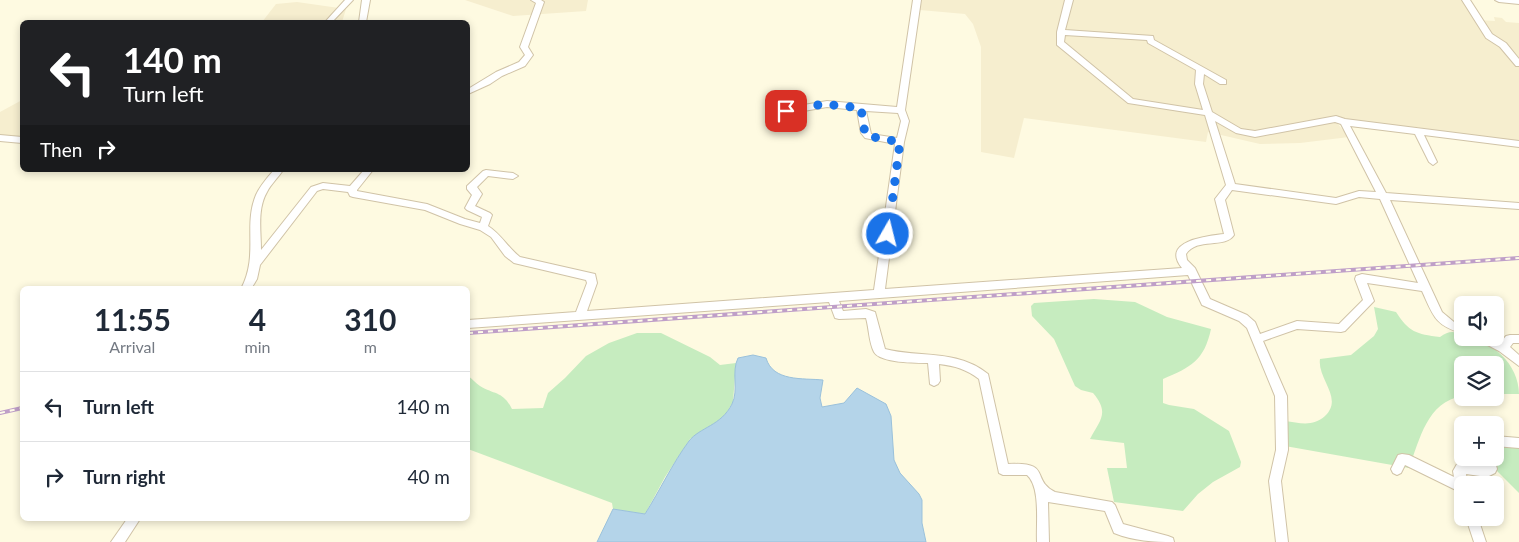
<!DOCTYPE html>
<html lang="en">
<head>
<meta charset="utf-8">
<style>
	:root { --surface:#fff; --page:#f6f6f7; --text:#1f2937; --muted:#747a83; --line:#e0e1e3 }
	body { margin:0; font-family:Lato,sans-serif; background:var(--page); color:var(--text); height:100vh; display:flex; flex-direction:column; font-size:19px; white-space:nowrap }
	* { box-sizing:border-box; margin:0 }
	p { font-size:16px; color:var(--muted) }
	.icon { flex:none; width:28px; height:28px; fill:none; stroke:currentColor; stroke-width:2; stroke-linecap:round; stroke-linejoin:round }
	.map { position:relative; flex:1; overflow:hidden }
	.drawer { position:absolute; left:20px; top:286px; width:450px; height:235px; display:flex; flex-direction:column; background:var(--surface); border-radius:8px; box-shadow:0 2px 8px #0003 }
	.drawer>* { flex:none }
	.banner { position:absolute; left:20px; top:20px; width:450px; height:152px; border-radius:8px; box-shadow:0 2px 8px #0003; background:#202124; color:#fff; overflow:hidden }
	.tools { position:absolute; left:1454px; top:296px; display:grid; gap:10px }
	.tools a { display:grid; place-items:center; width:50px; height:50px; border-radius:8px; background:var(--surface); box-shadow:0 2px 8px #0003; font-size:25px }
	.pin { position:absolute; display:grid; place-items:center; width:42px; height:42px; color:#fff; margin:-21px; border-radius:10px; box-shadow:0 2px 8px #0006 }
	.me { position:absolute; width:55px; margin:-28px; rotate:8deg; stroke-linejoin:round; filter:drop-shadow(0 0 4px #0008) }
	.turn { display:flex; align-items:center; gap:18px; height:105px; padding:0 20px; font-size:22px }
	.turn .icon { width:65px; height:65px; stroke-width:2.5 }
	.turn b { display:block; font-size:35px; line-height:42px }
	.then { display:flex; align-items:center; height:48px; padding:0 20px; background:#0003; gap:10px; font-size:19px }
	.eta { display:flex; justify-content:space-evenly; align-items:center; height:85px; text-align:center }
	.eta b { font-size:30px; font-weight:700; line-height:35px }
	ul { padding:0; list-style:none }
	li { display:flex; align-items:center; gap:15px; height:70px; padding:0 20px; border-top:1px solid var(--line) }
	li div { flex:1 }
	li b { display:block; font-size:19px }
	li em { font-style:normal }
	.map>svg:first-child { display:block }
</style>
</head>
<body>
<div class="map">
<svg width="1519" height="542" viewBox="0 0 1519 542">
	<rect width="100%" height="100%" fill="#fefae1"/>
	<path fill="#f6eecf" d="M465 0H588L586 11 513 16Z
		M922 0H1462L1478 20 1495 21 1494 17 1502 18 1506 22 1519 23V142L1422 128 1344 120 1337 123 1349 137 1300 143 1260 144 1208 132 1206 142 1024 118 1014 158 981 152V47L973 24 965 14 920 10Z
		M297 2 346 9 342 22H262L276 4Z
		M22 100V139L0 137V112Z"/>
	<path fill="#c6ecbf" d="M1094 299 1135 302 1167 317 1211 329C1204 361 1191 367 1163 379V403L1169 405 1194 409 1229 431 1241 462 1240 467 1213 482 1198 494 1183 511 1114 502 1107 468H1127L1124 443 1090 439C1100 420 1110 413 1093 393L1081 390 1075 386 1054 339 1032 316 1031 306 1034 303Z
		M1374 307 1396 312C1409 332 1416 334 1440 337 1448 331 1453 331 1462 334V338C1492 338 1519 365 1519 394H1495V365H1462V396C1427 402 1420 439 1409 468L1285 446V421C1300 423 1313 427 1325 416 1344 398 1317 379 1320 359L1351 355 1374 336 1378 329Z
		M637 333H661L710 357 720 365 736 363 733 402 725 415 713 426 690 439 665 477 645 514 613 509 612 503 468 449V376C473 379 475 383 480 386 495 395 503 391 512 409L543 408 548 393 565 378 586 356 609 343Z
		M1495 443 1519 444V493L1496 470 1487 458H1495Z"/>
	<path fill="#b4d4e9" stroke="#9ac1db" d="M753 355 766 358C773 382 803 378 823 380L820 398 822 407 844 403 857 388 886 404 891 416 894 460 900 473 919 494 922 500V523L926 542H597L613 509 645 514C660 490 672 464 689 441 700 427 721 426 732 404 739 390 731 372 738 358Z"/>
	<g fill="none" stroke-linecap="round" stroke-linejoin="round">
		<g stroke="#d0c3a7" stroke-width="2">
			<path id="minor" d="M345 0H353L332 22H325Z
				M362 0H370L366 22H359Z
				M531 0H541L544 2 528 47 533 55 525 66 502 76 490 84 468 94V89L496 72 519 62 525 55 520 47 536 3Z
				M913 0H921L905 110 909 121 904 142 885 289 1182 268C1160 241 1207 236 1224 234L1215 199 1226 185 1205 115 1128 103 1057 45V32L1065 0H1073L1065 30 1153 36 1154 40 1226 80V84H1220L1204 74 1203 84 1212 112 1241 129 1255 131 1336 116 1345 119 1519 141V147L1424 135 1437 162 1433 165 1429 162 1415 134 1350 126 1386 193 1519 203V209L1390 200 1442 312 1454 322 1462 325V333C1435 326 1433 315 1422 291L1367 283 1374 301 1345 331 1341 332 1297 329 1263 341 1287 396 1288 450 1281 481 1288 542H1276L1269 481 1276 450 1275 396 1247 328 1239 321 1202 305 1188 275 839 301 843 311 866 309 875 312 885 349C920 358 957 349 988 374L1008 464C1053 462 1030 479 1055 492L1112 502 1115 505 1123 524 1168 536 1173 538 1174 542C1153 542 1134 541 1114 533L1105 511 1048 502 1049 542H1037C1036 524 1041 487 1027 475H1003L999 473 979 379C966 369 955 366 939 364L940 381 938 384 934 386 930 384 928 363C916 363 880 363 874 352 869 343 869 328 866 318L839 319 835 318 829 302 468 328V320L576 312 587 283 586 280 514 263 505 256 491 237 480 230 460 224 425 210 353 197 350 196 348 192 323 189 317 191 260 265 257 279 251 289H241C259 255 243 226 256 195 260 186 267 178 274 170H283C278 178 271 184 267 192 257 209 261 231 261 250L311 187 323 183 350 186 364 170H373L357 190V191L427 204 465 219 480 223 482 217 467 210 465 208 472 195 467 189V186L483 171 486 170 513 173 518 176 513 179 488 176 477 187 482 194 475 206 490 213 492 215 488 226C501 234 508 248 520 257L595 274 597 283 587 311 874 290 895 144 865 138 861 133 857 110 827 107 786 114 782 111 786 108 827 101 897 107ZM1065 35 1147 40 1148 43 1196 70 1195 84 1203 110 1133 99 1064 42ZM866 111 898 113 901 121 897 138 871 134ZM1215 121 1236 133 1255 137 1335 122 1341 124 1376 192 1359 191 1336 198 1235 184ZM1232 190 1336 204 1359 197 1380 199 1418 283 1362 274 1356 276 1355 279 1363 300 1339 324 1297 321 1260 334 1255 322 1247 315 1210 299 1195 268 1187 260 1186 254C1197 237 1225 249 1234 235L1225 200Z
				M1462 0H1470L1492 34 1506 43 1519 59V66H1516L1500 47 1486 38Z
				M1495 0H1519V4L1499 2Z
				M0 135 22 137V143L0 141Z
				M1510 335H1519V343H1513L1510 347 1519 355V366L1499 351 1480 341 1479 338H1493L1501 342 1506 336Z
				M1495 436 1519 438V448L1495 446Z
				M1402 454 1409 455 1454 477 1453 471 1457 464 1461 462 1484 465 1482 458H1494L1497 469 1495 473 1487 477 1466 474 1468 485H1462V493L1405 465 1401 473 1397 475 1393 473 1391 469 1398 455Z
				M1466 518H1478L1486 542H1474Z
				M127 519H140L125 542H111Z"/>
		</g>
		<use href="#minor" fill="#fff" fill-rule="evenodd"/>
		<g stroke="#bf9fc8" stroke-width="4">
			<path id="rail" d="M468 333 1519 258
				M0 413 22 408"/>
		</g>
		<use href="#rail" stroke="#fffce9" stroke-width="2" stroke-dasharray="5" stroke-linecap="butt"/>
	</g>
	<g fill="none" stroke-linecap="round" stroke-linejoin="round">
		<path stroke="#1a73e8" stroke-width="9" stroke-dasharray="0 16.2" d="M786 111 823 104 861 108 865 134 868 136 900 142 888 234"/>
	</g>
</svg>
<div class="tools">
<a><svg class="icon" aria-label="sound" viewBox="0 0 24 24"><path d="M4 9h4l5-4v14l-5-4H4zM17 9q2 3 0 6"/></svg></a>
<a><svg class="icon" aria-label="layers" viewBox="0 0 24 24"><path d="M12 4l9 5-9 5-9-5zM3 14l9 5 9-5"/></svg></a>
<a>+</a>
<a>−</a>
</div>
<div class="pin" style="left:786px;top:111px;background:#d93025"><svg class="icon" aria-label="arrive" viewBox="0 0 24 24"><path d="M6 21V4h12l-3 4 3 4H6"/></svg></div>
<svg class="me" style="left:888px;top:234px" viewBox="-20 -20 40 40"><circle r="17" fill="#1a73e8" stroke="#fff" stroke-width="3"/><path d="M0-11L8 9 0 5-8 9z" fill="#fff"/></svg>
<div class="banner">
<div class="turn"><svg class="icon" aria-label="left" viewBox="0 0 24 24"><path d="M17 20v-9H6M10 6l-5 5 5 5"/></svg><div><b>140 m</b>Turn left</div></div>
<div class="then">Then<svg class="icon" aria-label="right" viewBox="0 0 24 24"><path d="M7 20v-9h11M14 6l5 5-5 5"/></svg></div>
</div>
<section class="drawer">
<div class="eta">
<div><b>11:55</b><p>Arrival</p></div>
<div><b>4</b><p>min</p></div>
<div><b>310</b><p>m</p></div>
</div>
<ul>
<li><svg class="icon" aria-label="left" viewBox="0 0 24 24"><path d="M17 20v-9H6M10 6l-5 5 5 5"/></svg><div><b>Turn left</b></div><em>140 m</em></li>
<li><svg class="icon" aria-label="right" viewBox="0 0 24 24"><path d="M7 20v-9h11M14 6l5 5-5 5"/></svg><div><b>Turn right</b></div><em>40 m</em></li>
</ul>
</section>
</div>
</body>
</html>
